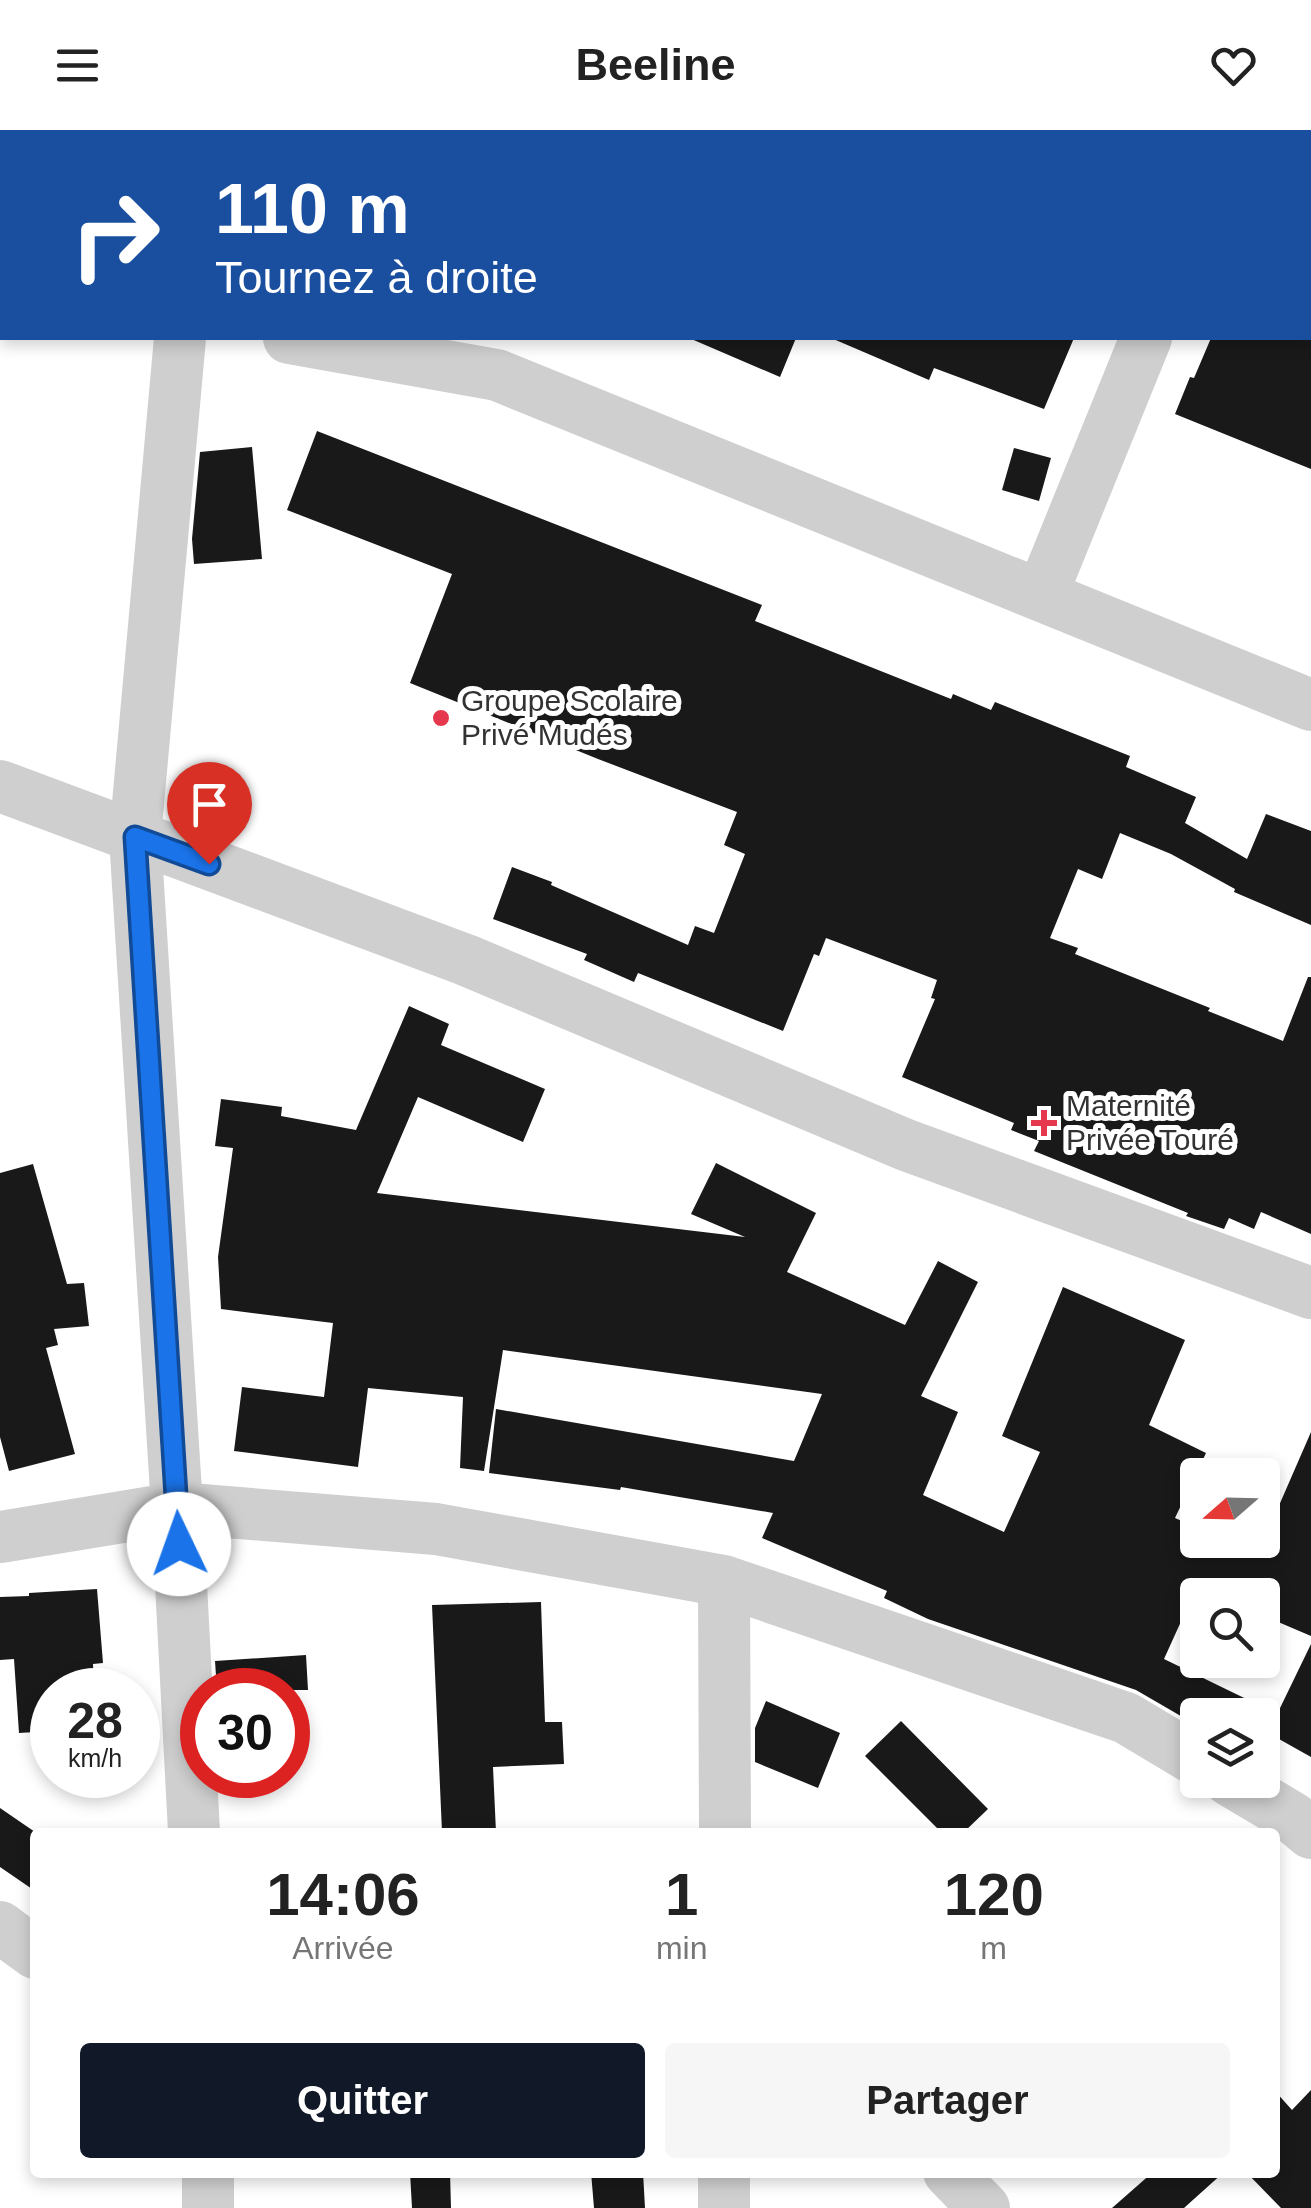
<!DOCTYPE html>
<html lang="fr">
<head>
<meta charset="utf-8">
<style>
	:root { --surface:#fff; --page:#f6f6f6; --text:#222; --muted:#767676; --accent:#111827 }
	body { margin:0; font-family:Arial,sans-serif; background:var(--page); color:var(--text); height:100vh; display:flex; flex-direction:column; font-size:38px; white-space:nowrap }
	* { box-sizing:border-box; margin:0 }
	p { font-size:32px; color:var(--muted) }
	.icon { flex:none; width:55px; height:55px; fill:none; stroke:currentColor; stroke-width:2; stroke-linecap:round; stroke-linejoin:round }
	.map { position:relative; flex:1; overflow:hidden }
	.drawer { position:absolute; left:30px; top:1698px; width:1250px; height:350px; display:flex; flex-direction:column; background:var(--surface); border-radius:10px; box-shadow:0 5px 15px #0003 }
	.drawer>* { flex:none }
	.guide { position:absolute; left:0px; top:0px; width:1312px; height:210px; box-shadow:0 5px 15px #0003; background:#1a4fa0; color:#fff; overflow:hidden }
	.needle { width:65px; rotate:250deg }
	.tools { position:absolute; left:1180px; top:1328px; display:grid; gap:20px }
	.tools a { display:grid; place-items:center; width:100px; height:100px; border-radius:10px; background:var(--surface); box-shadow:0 5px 15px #0003; font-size:50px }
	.speed { position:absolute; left:30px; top:1538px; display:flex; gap:20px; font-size:50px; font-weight:700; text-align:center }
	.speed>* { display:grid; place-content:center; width:130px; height:130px; border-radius:50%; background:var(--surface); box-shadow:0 5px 15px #0003; line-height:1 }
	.speed small { font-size:25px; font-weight:400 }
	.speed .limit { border:15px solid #d22; background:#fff; color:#111 }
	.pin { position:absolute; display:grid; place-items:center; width:85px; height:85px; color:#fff; margin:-102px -42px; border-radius:50% 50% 50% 0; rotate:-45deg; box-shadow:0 0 10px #0007 }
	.pin .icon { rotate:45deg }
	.me { position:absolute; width:110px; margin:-55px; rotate:357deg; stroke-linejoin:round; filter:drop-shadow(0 0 8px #0008) }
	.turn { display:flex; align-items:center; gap:35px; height:210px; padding:0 50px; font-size:45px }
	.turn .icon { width:130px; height:130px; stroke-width:2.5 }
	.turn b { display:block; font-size:70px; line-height:85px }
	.eta { display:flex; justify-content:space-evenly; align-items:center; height:170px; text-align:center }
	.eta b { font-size:60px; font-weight:700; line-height:70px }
	.cta { display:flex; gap:20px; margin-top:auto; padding:20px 50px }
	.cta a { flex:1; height:115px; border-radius:10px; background:var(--accent); color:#fff; font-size:40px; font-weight:700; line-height:115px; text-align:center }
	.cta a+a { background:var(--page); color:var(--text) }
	header { display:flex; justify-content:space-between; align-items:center; height:130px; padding:0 50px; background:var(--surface); font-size:45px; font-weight:700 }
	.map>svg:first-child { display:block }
</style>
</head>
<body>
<header><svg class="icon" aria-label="menu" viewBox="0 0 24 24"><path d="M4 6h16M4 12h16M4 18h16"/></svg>Beeline<svg class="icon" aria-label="heart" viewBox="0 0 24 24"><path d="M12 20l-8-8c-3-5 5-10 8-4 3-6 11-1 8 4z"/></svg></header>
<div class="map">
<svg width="1311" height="2078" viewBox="0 0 1311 2078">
	<rect width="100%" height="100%" fill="#fff"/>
	<path fill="#191919" d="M689 208H796L780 247Z
		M831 208H1074L1044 279 934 238 929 250Z
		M1211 208H1311V339L1175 284 1190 247 1194 248Z
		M317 301 762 475 755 491 951 569 953 564 991 580 995 572 1130 626 1126 637 1196 667 1185 693 1247 729 1266 684 1311 701V795L1234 762 1235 759 1171 724 1120 703 1102 749 1078 739 1050 808 1078 818 1075 824 1210 878 1208 881 1283 911 1308 847H1311V1104L1261 1082 1254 1099 1229 1088 1224 1099 1186 1086 1188 1083 1034 1021 1039 1011 1011 1000 1014 993 902 947 935 869 931 868 937 850 826 808 819 826 814 824 783 901 638 843 634 852 584 830 587 824 493 789 512 737 552 752 551 755 688 815 695 796 714 803 745 724 724 715 737 682 598 629 410 553 452 444 287 380Z
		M252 317 262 429 194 434 192 409 200 322Z
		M1014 318 1051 328 1039 371 1002 360Z
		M409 876 449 894 441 915 545 959 523 1012 418 967 377 1063 745 1107 691 1084 716 1033 816 1083 787 1142 905 1195 938 1131 978 1152 921 1266 958 1282 923 1365 1004 1402 1040 1322 1002 1306 1063 1157 1185 1210 1149 1295 1206 1323 1175 1388 1198 1398V1410H1264L1311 1302V1506L1262 1485V1465H1193L1164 1529 1273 1582 1262 1604V1585H1198V1596L1136 1560 928 1489 884 1468 887 1461 762 1408 773 1383 621 1357 620 1360 489 1343 496 1279 794 1331 822 1264 503 1220 484 1341 460 1338 463 1267 368 1258 358 1337 234 1321 242 1257 324 1267 333 1193 221 1179 218 1127 233 1018 215 1016 221 969 282 977 281 986 356 1000Z
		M33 1034 67 1154 84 1153 89 1196 54 1199 58 1215 46 1218 75 1324 9 1341 0 1307V1043Z
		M97 1459 103 1533 93 1534 94 1560H52V1601L19 1603 14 1529 0 1530V1467L29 1466V1463Z
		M541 1472 545 1592H562L564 1634 493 1637 496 1702H442L432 1475Z
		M1311 1514V1627L1268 1603Z
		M306 1525 308 1560H217L215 1531Z
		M766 1571 840 1603 818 1658 755 1632V1598Z
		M901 1591 988 1679 964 1702H941L865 1626Z
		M0 1678 35 1702V1761L0 1737Z
		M1311 1960V2078H1281L1246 2042H1275V1961L1292 1980Z
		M410 2042H450L451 2078H412Z
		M591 2042H643L645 2078H594Z
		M1153 2042H1224L1184 2078H1112Z"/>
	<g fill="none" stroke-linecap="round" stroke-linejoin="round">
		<path stroke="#cfcfcf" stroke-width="52" d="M1212 0 1218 2
			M200 2V0
			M1310 41H1311
			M0 110 2 111
			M180 208 135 707 177 1378 194 1702
			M289 208 497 245 1311 575
			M1042 464 1146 208
			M0 656 466 830 906 1015 1311 1163
			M0 1407 177 1378 436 1399 724 1451 1126 1588 1198 1631
			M724 1451 725 1702
			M1229 1650 1293 1688 1311 1703
			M0 1797 35 1823
			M208 2042V2078
			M724 2042V2078
			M949 2042 984 2078"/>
	</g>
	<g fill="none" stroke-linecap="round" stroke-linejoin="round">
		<g stroke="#114b97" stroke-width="25">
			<path id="route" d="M179 1414 135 707 209 734"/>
		</g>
		<use href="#route" stroke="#1a73e8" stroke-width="18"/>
	</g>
	<g fill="#e5384e" stroke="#fff" stroke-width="4">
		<circle cx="441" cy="588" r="10"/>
		<path d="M1039 978h10v10h10v10h-10v10h-10v-10h-10v-10h10z"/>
	</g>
	<g text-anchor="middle" stroke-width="10" stroke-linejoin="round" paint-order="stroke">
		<g font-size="30" fill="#323232" stroke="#fff" text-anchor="start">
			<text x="461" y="581">Groupe Scolaire<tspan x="461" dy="34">Privé Mudés</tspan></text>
			<text x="1066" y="986">Maternité<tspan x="1066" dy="34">Privée Touré</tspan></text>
		</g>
	</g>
</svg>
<div class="tools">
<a><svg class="needle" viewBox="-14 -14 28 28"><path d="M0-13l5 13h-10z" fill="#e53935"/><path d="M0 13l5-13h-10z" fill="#767676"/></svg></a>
<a><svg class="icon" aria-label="search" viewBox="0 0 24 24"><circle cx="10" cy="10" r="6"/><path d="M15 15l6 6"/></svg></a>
<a><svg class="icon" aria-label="layers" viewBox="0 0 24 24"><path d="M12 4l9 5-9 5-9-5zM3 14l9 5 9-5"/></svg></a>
</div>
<div class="speed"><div>28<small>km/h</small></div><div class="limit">30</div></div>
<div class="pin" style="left:209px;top:734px;background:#d93025"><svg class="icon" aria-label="arrive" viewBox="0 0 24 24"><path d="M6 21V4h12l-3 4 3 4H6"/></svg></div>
<svg class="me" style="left:179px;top:1414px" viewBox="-20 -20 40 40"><circle r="19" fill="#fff"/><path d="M0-13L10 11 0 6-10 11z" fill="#1a73e8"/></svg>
<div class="guide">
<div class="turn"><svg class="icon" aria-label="right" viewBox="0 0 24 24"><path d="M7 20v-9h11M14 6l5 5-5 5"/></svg><div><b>110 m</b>Tournez à droite</div></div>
</div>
<section class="drawer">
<div class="eta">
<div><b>14:06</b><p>Arrivée</p></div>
<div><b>1</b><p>min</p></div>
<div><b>120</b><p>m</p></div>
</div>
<div class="cta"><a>Quitter</a><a>Partager</a></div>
</section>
</div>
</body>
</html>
